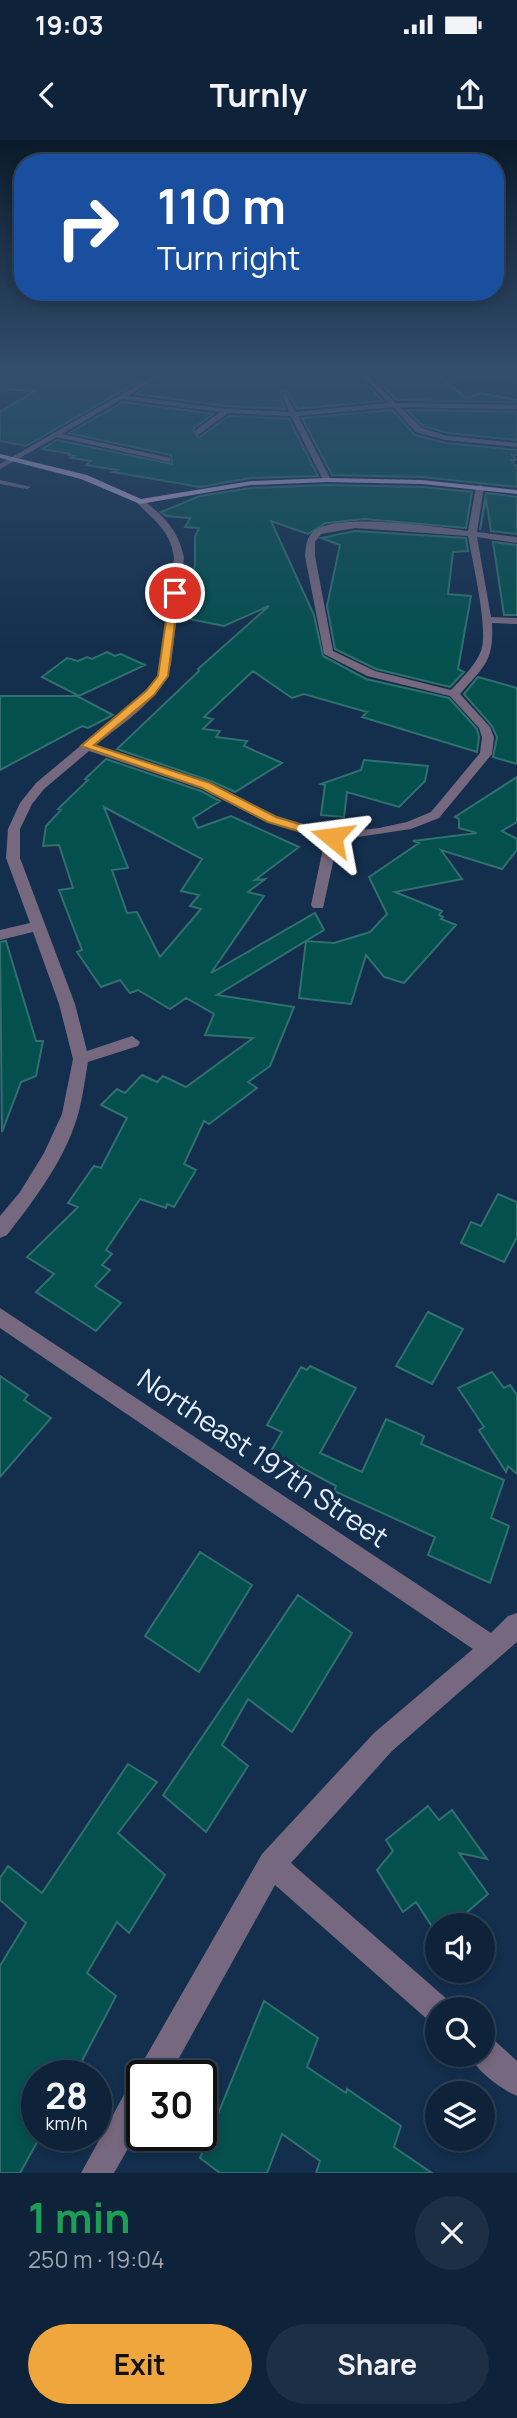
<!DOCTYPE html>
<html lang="en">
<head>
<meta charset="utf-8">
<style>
	:root { --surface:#0e233a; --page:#1c2f45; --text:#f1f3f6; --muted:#9ba4af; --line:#2e4054; --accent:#efa73d }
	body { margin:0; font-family:Manrope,sans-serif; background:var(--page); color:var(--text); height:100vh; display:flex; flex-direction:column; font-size:26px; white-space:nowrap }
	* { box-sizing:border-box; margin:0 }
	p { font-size:23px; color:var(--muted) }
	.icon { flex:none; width:38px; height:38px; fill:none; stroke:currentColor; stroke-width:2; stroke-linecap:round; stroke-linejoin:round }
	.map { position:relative; height:2033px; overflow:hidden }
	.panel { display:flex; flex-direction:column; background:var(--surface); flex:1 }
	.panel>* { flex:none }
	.hud { position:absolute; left:14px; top:14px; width:490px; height:147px; border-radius:28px; box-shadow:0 4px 10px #0003,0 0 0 2px var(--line); background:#1a4fa0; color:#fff; overflow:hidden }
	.fabs { position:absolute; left:425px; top:1773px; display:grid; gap:14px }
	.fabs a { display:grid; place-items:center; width:70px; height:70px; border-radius:50%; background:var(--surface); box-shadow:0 4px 10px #0003,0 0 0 2px var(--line); font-size:35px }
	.speed { position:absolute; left:21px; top:1920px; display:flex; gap:14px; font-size:35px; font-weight:700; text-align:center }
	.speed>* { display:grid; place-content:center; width:91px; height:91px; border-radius:50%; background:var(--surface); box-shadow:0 4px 10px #0003,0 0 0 2px var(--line); line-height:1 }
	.speed small { font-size:18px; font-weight:400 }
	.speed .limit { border:4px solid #111; border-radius:10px; background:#fff; color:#111 }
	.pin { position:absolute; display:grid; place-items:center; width:60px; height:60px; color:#fff; margin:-30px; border:4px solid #fff; border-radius:50%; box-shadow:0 2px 7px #0007 }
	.me { position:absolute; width:77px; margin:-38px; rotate:286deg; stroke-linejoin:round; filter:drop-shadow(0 0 5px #0008) }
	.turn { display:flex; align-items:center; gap:24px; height:147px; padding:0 28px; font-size:32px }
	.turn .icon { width:91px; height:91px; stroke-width:2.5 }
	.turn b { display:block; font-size:49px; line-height:60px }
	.round { display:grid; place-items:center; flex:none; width:74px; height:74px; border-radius:37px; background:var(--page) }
	.headline { display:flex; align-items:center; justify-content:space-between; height:119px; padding:0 28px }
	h1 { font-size:42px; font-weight:700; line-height:52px; color:#1e9e55 }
	.primary-button { display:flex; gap:14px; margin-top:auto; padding:14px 28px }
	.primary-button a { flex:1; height:80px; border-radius:42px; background:var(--accent); color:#111; font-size:28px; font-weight:700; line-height:80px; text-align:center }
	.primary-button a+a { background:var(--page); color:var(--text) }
	.status { display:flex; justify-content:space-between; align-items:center; height:49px; padding:0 35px; background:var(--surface); direction:ltr }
	.status svg { height:19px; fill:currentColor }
	header { display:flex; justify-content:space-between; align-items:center; height:91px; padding:0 28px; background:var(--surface); font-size:32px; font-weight:700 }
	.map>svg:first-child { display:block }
</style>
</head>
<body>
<div class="status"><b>19:03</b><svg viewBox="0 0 49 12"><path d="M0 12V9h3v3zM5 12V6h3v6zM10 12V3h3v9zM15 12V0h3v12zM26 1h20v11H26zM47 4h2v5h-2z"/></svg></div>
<header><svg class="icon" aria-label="back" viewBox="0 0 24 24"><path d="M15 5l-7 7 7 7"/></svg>Turnly<svg class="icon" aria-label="share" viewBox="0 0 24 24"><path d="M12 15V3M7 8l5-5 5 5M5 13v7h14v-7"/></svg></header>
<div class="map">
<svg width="517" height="2033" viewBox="0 0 517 2033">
	<rect width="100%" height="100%" fill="#132f4d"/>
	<path fill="#04504f" stroke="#31706e" stroke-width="2" fill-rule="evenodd" d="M15 228 53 230 56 228H133L157 231 26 306 0 301V272L35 251 0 249V239Z
		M203 228 241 232 258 228H274L295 234 302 228H312L361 232 360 237 383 261 297 269 288 253 282 251 280 255 285 269 226 266 136 254 172 232 200 231Z
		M395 228H430L466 258 481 253 517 260V262L397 260 369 233Z
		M123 262 213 274 193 289 198 298 229 276 289 279 318 336 251 338 200 347 113 332 117 330 86 325 91 321 71 318 74 316 68 315 71 314 42 309 57 300 172 324 171 315 69 293Z
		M392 270 415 295 446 303 517 310V315H512L516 320H511L517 327V347L422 337 332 335 302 278Z
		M407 270 517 272V300L448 293 423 286Z
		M327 345 422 347 472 352 466 388 365 379 326 383 308 394 271 381 314 475 323 516 366 539 449 558 477 589 479 597 477 612 362 577 367 572 304 554 292 558 253 531 204 577 213 579 203 589 220 591 216 597 247 601 244 606 282 623 235 652 211 641 117 609 199 531 198 529 269 466 224 486 189 479 193 452 199 444 189 443 195 426V397L199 388 185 387 190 378 166 376 161 372 200 356 251 348Z
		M486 353 517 357V394L491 391 486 359 480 390Z
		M355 391 466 398 468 411 453 412 448 454 471 456 458 529 464 532 450 547 376 529 335 509 327 466 340 405 321 398Z
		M493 402 517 405V475H504Z
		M107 512 115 516 121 514 145 525 79 556 42 537 67 518 78 521 87 517 92 519Z
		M478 537 517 548V624L493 617 497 597 492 586 464 554Z
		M0 556H77L113 575 88 588 82 586 0 630Z
		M106 619 201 651 220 661 193 678 198 688 231 676 299 707 255 740 265 739 248 752 264 756 211 833 315 773 324 790 217 855 294 867 270 926 248 942 257 948 209 984 204 981 184 1024 196 1030 174 1067 167 1064 166 1068 140 1059 106 1110 112 1114 102 1125 110 1130 95 1146 121 1163 96 1191 36 1152 54 1134 27 1117 78 1067 68 1063 94 1026 101 1028 127 978 101 965 117 949 125 953 142 935 157 942 163 936 186 947 253 898 205 895 214 874 186 858 170 869 138 850 130 853 120 840 101 847 77 812 82 810 59 750 73 748 59 705 43 706 46 686 61 670 58 669 88 640 85 639ZM104 667 202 719 181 751 199 755 190 766 201 769 160 817 137 772 127 773 112 730 128 728Z
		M364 620 428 626 425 641 399 667 347 652 344 677 321 675 325 645 321 644 361 630Z
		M517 637V682L502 691 517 699V710L502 729 441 710 462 739 395 752 442 771 439 775 443 777 441 779 456 785 404 843 384 837 366 815 351 864 299 858 306 801 334 803 370 792 387 774 369 737 419 703 413 701 477 693 459 688V679L455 677Z
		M6 801 36 901H43L36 936 21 942 2 992 0 802Z
		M498 1054 517 1062V1097L504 1122 461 1103 471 1082 481 1086Z
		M428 1172 463 1189 432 1244 396 1226Z
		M310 1226 356 1248 320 1313 362 1332 386 1279 424 1296 421 1304 504 1340 491 1378 509 1386 490 1443 428 1415 435 1397 334 1351 336 1346 271 1311 282 1292 267 1285 301 1227 307 1230Z
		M492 1232 504 1248 510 1245 517 1255V1334L508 1326 506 1332 479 1290 484 1287 458 1248Z
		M0 1236 28 1255 24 1260 51 1278 0 1337Z
		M200 1412 252 1445 199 1532 145 1496Z
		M298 1455 352 1493 292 1592 248 1559 222 1605 248 1626 206 1692 163 1655Z
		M128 1624 157 1642 118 1693 165 1735 129 1793 117 1782 87 1833 116 1856 74 1936H37V1959L27 1977 37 1986V1995H41L20 2033H0V1826L26 1783 0 1760V1738L8 1726 42 1753Z
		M428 1666 439 1680 452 1670 487 1719 459 1713 488 1754 452 1785H431L416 1762 403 1772 377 1730 393 1711 386 1700Z
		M264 1861 318 1898 307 1927 346 1953 347 1949 401 1986 394 2007 432 2033H316L320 2021 282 1994 267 2033H220L200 2018Z"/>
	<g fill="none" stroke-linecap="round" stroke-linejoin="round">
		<path fill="#76687e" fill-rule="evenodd" d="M167 228H174L128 256 226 269 289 272 282 254H286L296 272 389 263 362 235 364 232 396 263 517 265V269L400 267 422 288 447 296 517 303V307L446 300 416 292 393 267 298 276 331 340 327 342 323 340 291 276 228 273 198 295 195 291 220 272 122 259 62 294 170 318V322L57 297 0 329V324Z
			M0 340 31 347 27 349 0 344Z
			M480 345 484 347 477 392 517 397V403L477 397 491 477 517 478V484L492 483C494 522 484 526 460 554L490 587 494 597 492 614 439 678 411 689 338 700 323 768H313L311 765 325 699 267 682 202 649 89 611 44 649 32 664 20 689V718L75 864 87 911 132 896 140 902 138 906 88 922C85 939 83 955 79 971 67 1017 35 1059 7 1095L0 1098V1076L20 1052 44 1013 62 974 73 919 59 864 33 792 0 800V790L30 783 6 718 8 689 20 663 36 643 146 551 158 536 174 418C171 391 154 380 136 362L143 360C164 376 179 391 184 418L171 524C163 559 122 583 96 605L210 643 277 676 333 693 379 688 407 682 431 672 480 613 482 597 479 588 450 556 367 536 324 514 305 416C306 407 306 397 314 391 340 372 435 387 468 391L476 347ZM355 388 468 396C472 420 489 490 481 511 475 526 462 538 451 550L375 531 333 511 315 416V402L321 394Z
			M0 1168 491 1493 508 1476 517 1473V1502L392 1611 291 1723 448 1860 452 1869H438V1885L428 1880 275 1745 169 1936H142V1984L114 2033H81L131 1942 138 1939 141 1925 262 1714 374 1593 473 1509 0 1188Z
			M483 1896 494 1900 517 1921V1956C501 1949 476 1931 469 1914H483Z"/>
		<path fill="#bea2ce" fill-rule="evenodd" d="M0 314 87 335 141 359 251 341 327 338 422 340 517 350V354L422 344 327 342 251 345 140 364 81 339 0 318Z"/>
	</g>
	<linearGradient id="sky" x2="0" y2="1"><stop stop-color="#0a1a2a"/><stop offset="0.45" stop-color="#334d6d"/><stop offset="1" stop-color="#334d6d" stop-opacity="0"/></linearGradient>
	<rect width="517" height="512" fill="url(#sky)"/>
	<path fill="#efa73d" stroke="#9b6d28" stroke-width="2" d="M175 450 179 453 168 536 154 555 94 605 210 643 276 677 336 695V700H328L268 682 202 648 81 606 146 551 158 536 170 453Z"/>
	<g text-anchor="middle" stroke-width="7" stroke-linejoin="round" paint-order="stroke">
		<g font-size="28" fill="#e5effb" stroke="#132f4d">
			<text transform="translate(263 1318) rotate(34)" y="10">Northeast 197th Street</text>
		</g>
	</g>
</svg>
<div class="fabs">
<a><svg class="icon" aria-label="sound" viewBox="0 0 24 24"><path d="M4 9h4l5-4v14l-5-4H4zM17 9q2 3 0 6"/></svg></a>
<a><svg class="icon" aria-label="search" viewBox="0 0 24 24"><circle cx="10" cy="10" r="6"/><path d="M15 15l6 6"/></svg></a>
<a><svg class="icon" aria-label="layers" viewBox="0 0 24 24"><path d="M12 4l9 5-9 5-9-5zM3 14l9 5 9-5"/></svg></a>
</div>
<div class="speed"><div>28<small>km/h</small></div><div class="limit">30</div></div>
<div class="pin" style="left:175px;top:453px;background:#d93025"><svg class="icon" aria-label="arrive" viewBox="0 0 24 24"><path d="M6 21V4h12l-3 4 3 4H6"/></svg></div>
<svg class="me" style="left:332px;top:697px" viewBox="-20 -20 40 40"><path d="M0-17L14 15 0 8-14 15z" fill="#efa73d" stroke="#fff" stroke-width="4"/></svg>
<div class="hud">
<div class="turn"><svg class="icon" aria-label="right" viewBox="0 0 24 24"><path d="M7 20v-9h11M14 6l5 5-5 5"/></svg><div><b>110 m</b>Turn right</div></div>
</div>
</div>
<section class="panel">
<div class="headline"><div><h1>1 min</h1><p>250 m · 19:04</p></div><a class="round"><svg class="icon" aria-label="close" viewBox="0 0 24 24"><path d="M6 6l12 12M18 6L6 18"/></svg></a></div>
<div class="primary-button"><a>Exit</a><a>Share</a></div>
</section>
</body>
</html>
